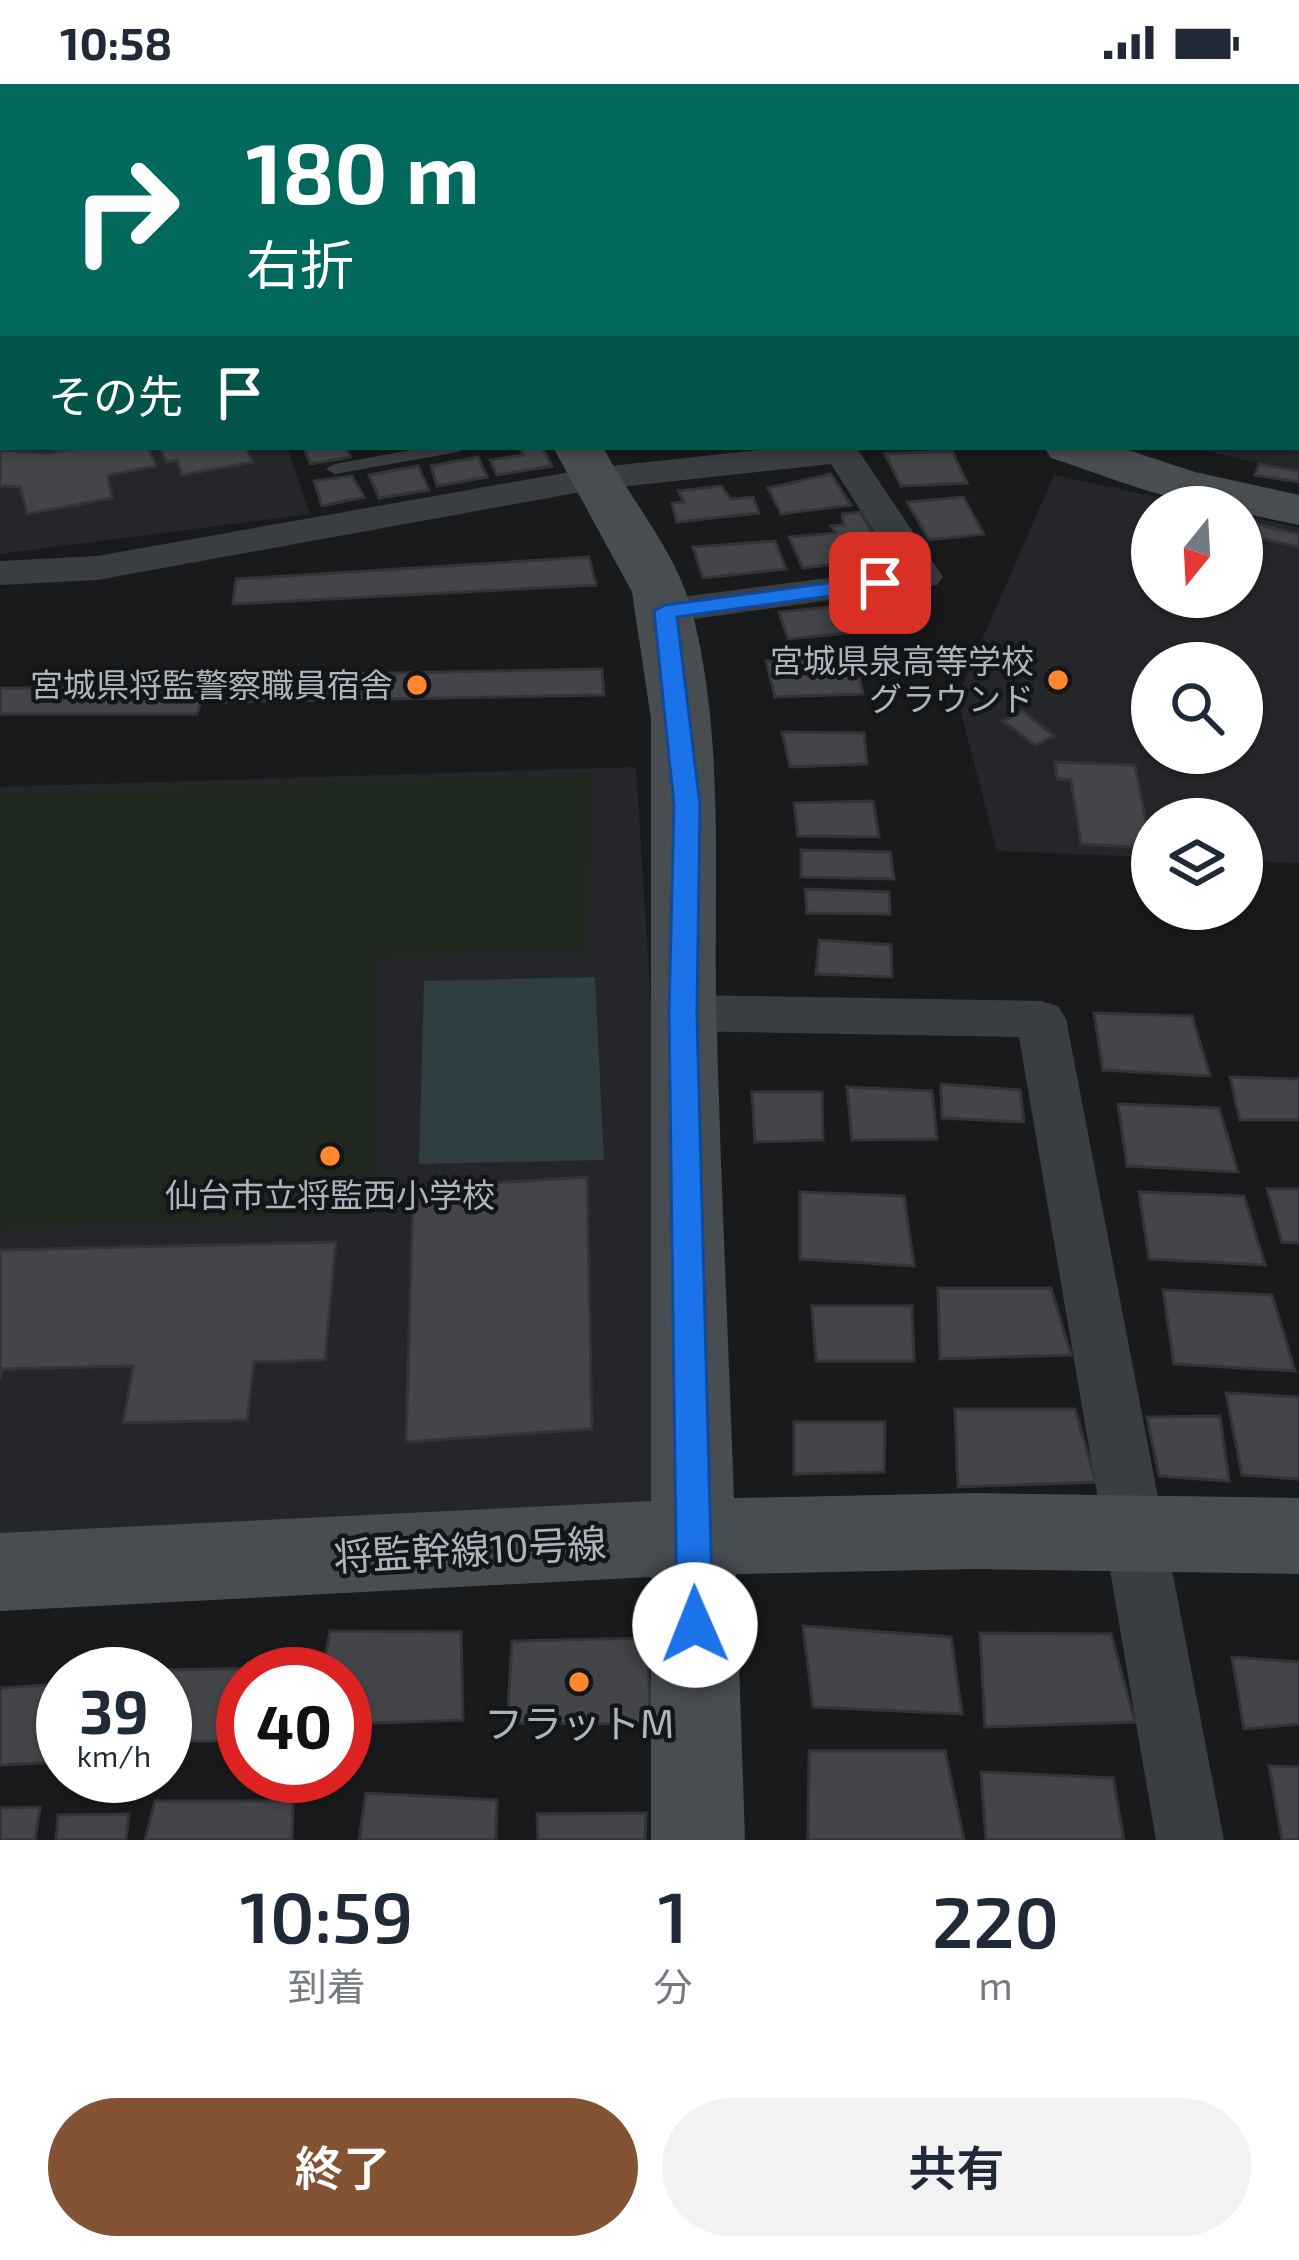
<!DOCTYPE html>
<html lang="ja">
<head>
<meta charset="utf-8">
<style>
	:root { --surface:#fff; --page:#f2f2f3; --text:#1f2937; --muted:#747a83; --accent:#845333 }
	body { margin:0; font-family:"Exo 2","Noto Sans JP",sans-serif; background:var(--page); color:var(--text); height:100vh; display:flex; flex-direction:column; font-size:45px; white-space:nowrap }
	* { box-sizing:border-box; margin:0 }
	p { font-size:39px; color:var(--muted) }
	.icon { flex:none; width:66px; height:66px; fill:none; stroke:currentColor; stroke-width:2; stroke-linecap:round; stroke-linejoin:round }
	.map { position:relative; height:1756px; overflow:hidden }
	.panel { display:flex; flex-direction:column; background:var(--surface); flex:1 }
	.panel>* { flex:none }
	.top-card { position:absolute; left:0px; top:0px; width:1299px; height:366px; box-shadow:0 3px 9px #0004; background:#00695c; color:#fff; overflow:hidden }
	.needle { width:78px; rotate:198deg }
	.tools { position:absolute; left:1131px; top:402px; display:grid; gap:24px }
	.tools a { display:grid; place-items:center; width:132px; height:132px; border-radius:50%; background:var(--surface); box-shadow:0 3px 9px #0004; font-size:60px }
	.speed { position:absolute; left:36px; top:1563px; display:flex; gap:24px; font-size:60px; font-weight:700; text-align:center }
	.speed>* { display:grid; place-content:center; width:156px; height:156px; border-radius:50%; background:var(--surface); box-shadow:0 3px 9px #0004; line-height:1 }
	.speed small { font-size:30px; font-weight:400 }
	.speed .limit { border:18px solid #d22; background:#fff; color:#111 }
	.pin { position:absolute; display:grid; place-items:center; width:102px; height:102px; color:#fff; margin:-51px; border-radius:24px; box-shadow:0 6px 18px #0006 }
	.me { position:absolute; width:132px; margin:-66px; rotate:359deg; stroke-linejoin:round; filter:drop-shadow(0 0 9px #0008) }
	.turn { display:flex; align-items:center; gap:42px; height:252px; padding:0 48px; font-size:54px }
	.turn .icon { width:156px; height:156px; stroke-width:2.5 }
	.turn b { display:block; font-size:84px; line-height:102px }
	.then { display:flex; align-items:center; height:114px; padding:0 48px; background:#0003; gap:24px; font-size:45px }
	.eta { display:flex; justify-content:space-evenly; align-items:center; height:204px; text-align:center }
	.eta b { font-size:72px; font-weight:600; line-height:84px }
	.button { display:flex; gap:24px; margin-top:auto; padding:24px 48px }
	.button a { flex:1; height:138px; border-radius:72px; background:var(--accent); color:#fff; font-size:48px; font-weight:600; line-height:138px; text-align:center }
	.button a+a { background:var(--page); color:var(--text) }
	.status { display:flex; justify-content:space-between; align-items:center; height:84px; padding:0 60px; background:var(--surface); direction:ltr }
	.status svg { height:33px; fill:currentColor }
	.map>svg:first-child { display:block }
</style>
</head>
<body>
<div class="status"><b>10:58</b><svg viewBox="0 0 49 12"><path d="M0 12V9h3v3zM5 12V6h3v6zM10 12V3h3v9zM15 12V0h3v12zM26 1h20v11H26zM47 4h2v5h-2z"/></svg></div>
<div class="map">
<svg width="1299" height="1756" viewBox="0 0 1299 1756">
	<rect width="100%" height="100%" fill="#191a1c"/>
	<path fill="#252629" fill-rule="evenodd" d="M800 0H1299V388L1188 363H1296V3H798Z
		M0 52 3 363H287L310 430 0 470Z
		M1054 391 1204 423H1152V513H1242V431L1299 444V779L1242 777V735H1152V773L997 767 957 613ZM1152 579H1242V669H1152Z
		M636 683 684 1441 0 1468V703Z"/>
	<path fill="#1f281f" d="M937 0H1299V305L1296 3Z
		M592 689 587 866 378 874 374 1130 0 1146V709Z"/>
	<path fill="#2e3e42" d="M595 893 604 1076 419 1080 424 897Z"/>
	<path fill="#434549" stroke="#333438" stroke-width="3" d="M323 0H450L322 3Z
		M84 363H148L156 382 108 391 112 414 27 430 20 403 0 402V366L47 369Z
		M160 363H250L246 364 253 378 182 391 177 376 166 378Z
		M304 363H346L350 373 310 380Z
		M519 363H542L552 382 497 391 490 376 523 371Z
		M952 367 967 399 901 402 885 370Z
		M478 373 487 393 437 402 431 382Z
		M1259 380 1299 387V398L1255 391Z
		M418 382 429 406 379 414 369 391Z
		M831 390 851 421 781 430 768 404Z
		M352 392 364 413 322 422 314 397Z
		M721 402 731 415 753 413 759 429 677 438 672 419 684 418 678 407Z
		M963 413 984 450 929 456 907 418Z
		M860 428 887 473 803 484 789 453 836 449 831 442 844 441 842 430Z
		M1242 437 1299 450V463L1242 450Z
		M775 457 786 485 703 494 693 463Z
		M589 473 596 501 233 520 236 495Z
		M851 521 860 548 788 555 779 528Z
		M855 575 863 610 775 613 766 577Z
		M602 585 604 611 226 618 232 592Z
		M0 604H205L197 630H0Z
		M1023 627 1054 652 1035 661 1003 637Z
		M782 648 864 649 867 680 790 683Z
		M1055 678 1135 681 1151 764 1081 760 1071 696 1057 695Z
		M873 717 879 753 798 752 794 719Z
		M801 766 890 768 894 795 801 793Z
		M805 805 889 808 890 830 807 829Z
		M819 856 891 861 892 893 816 890Z
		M1094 929 1192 932 1210 992 1103 986Z
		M1230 993 1299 995V1036H1240Z
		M941 1000 1020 1006 1024 1038 942 1034Z
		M847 1003 932 1007 937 1055 852 1056Z
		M752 1008H822L823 1056 755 1058Z
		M1118 1020 1219 1024 1238 1088 1127 1082Z
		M587 1093 592 1345 406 1358 413 1104Z
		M1267 1105H1299V1159L1282 1158Z
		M800 1108 904 1112 914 1182 800 1175Z
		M1139 1108 1244 1112 1265 1181 1149 1175Z
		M336 1158 325 1276 254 1278 247 1336 123 1339 133 1282 2 1285 0 1295V1166Z
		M938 1204H1051L1071 1271 940 1275Z
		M1163 1206 1272 1211 1295 1287 1174 1280Z
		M812 1222H912L914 1277H816Z
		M1226 1309 1299 1313V1395L1242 1391Z
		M955 1325H1075L1096 1398 958 1403Z
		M1220 1332 1229 1397 1159 1392 1147 1333Z
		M794 1338H885L884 1388 794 1390Z
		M803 1542 951 1553 962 1630 813 1623Z
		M330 1547 461 1548 463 1636 345 1640V1590H322Z
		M980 1549 1111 1550 1135 1638 985 1643Z
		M647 1554 651 1640 507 1639 512 1557Z
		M1232 1573 1299 1578V1640L1244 1645Z
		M290 1584V1590H243V1657H165V1590L158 1586Z
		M63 1600V1678L0 1681V1604Z
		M809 1667H945L964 1756H808Z
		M1269 1682 1299 1683V1756H1282Z
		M981 1688 1113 1694 1124 1756H986Z
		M366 1709 497 1716 496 1756H359Z
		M155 1717H293L292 1756H145Z
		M40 1723 35 1756H0V1724Z
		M646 1729 645 1756H538L537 1730Z
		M129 1730 126 1756H56L58 1731Z"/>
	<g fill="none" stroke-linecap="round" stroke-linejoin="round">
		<path fill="#3a3d42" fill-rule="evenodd" d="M428 363H467L458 368 335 390 326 385 335 380Z"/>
		<path fill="#3a3d42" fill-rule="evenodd" d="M482 0H510L480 3Z
			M675 0H703L674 3Z
			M0 35 3 36V55L0 54Z
			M787 363H856L943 493 937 501 665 539 651 535 645 527 651 519 665 515 898 485 831 380 592 406 97 496 0 501V477L97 472 592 384Z
			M683 911 1041 917 1058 922 1066 935 1224 1756H1156L1019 953 683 947 666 942 658 929 666 916Z"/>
		<path fill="#484d52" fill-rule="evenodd" d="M69 0H113L115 3H71Z
			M553 363H603C632 419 678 469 693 531 724 655 714 786 716 913 720 1080 728 1247 734 1414L975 1409 1299 1414V1490L975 1485 736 1490 745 1756H651V1493L0 1527V1449L651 1417V635L632 508Z
			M1044 363H1119L1195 388 1299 411V441L1242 429V423C1177 423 1113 394 1051 374Z"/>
	</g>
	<path fill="#1a73e8" stroke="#114b97" stroke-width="3" d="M880 492 888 494V504L677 533 700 721 697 929 713 1541 708 1553 695 1558 682 1553 677 1541 669 929 674 721 654 527 665 521Z"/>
	<g fill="#ff872e" stroke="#141517" stroke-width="4.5">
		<circle cx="1058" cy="596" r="12"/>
		<circle cx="417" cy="601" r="12"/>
		<circle cx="330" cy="1072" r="12"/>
		<circle cx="579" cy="1598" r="12"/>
	</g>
	<g text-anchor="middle" stroke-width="9" stroke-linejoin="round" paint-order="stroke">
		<g font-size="33" fill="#abb5bd" stroke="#141517" text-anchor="end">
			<text x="1034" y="589">宮城県泉高等学校<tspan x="1034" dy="38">グラウンド</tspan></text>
			<text x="393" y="613">宮城県将監警察職員宿舎</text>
			<text x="330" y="1123" text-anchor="middle">仙台市立将監西小学校</text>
		</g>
		<g font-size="39" fill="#abb5bd" stroke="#141517">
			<text transform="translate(470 1466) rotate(-3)" y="14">将監幹線10号線</text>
		</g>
		<g font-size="39" fill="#abb5bd" stroke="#141517">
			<text x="579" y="1654">フラットM</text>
		</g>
	</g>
</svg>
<div class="tools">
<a><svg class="needle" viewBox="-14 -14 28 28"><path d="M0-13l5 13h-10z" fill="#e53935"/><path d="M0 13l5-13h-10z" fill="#747a83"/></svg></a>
<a><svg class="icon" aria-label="search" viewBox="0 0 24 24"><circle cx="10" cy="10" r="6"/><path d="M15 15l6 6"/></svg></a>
<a><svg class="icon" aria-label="layers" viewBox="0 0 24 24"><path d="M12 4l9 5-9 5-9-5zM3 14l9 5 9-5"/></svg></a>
</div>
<div class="speed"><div>39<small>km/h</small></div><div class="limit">40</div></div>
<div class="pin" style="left:880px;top:499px;background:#d93025"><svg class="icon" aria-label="arrive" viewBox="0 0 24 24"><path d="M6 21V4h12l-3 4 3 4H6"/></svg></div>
<svg class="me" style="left:695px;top:1541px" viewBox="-20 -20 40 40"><circle r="19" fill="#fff"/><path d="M0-13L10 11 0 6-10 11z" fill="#1a73e8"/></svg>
<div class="top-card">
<div class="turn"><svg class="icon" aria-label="right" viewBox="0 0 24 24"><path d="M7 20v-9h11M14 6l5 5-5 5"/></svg><div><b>180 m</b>右折</div></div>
<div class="then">その先<svg class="icon" aria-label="arrive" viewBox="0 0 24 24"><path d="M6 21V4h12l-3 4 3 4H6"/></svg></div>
</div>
</div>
<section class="panel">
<div class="eta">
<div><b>10:59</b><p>到着</p></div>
<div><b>1</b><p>分</p></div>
<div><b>220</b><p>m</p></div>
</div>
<div class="button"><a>終了</a><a>共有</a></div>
</section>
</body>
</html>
